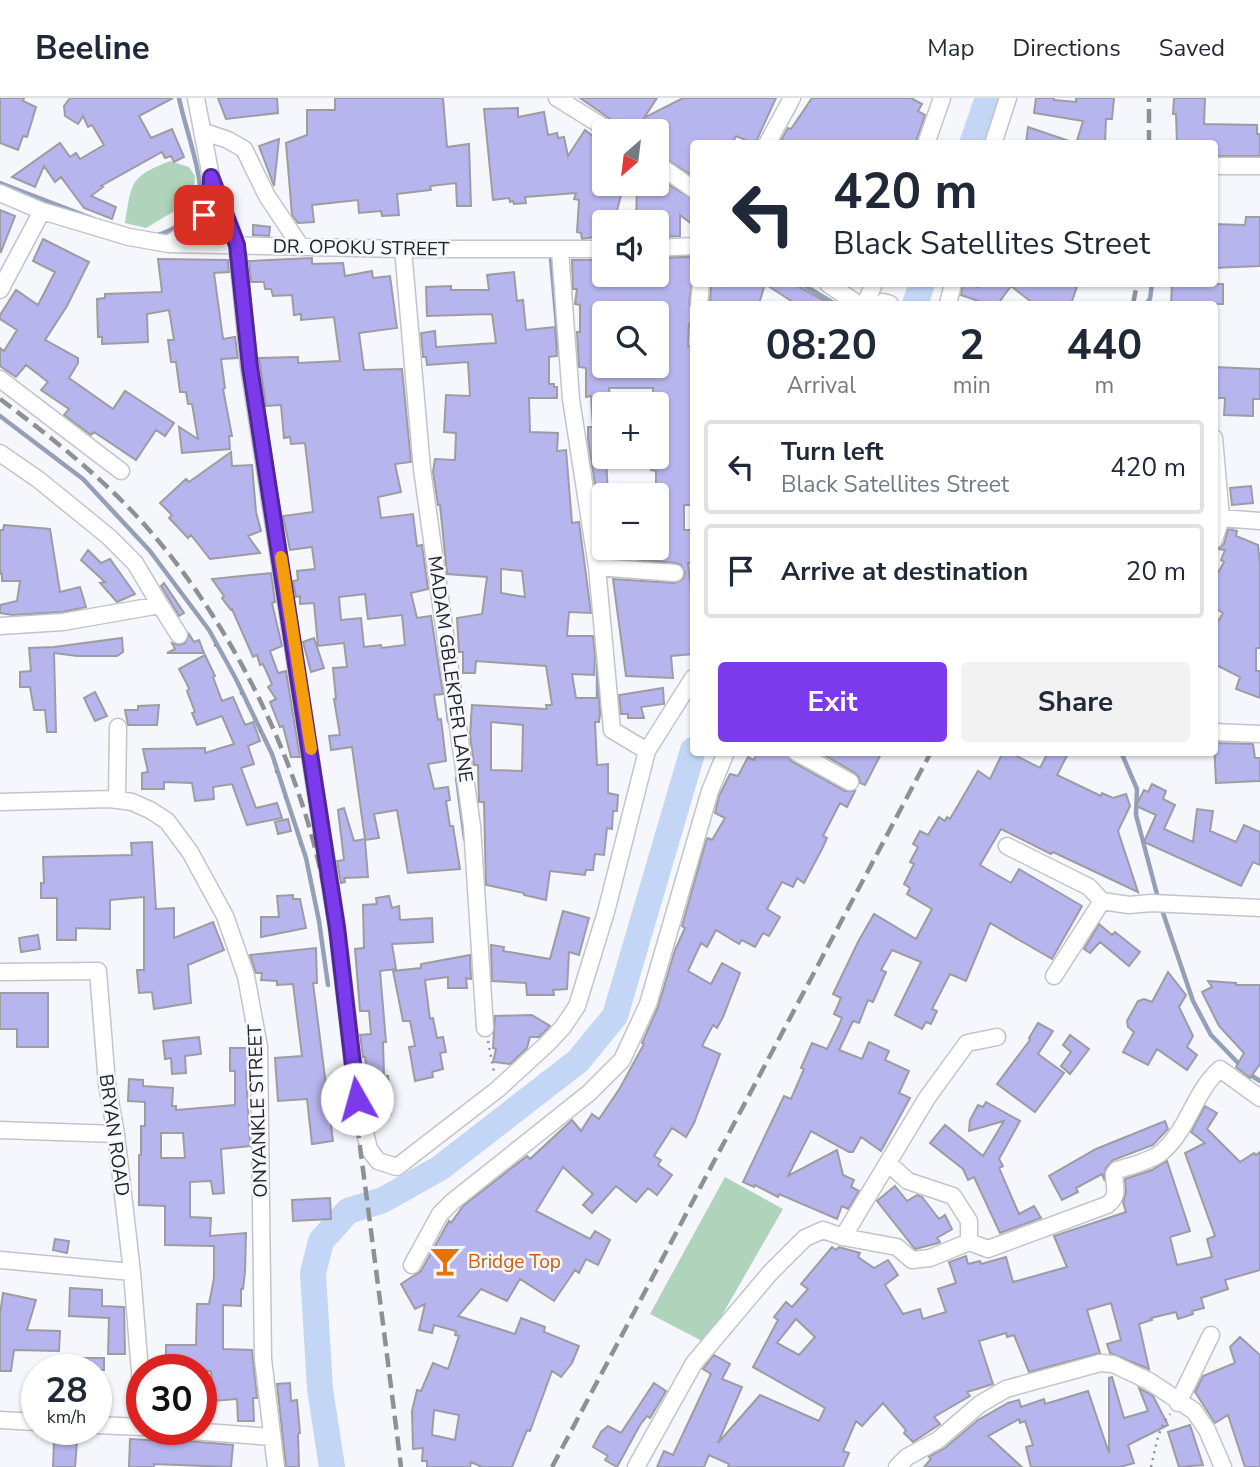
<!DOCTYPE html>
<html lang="en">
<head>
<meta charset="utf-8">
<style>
	:root { --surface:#fff; --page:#f2f2f3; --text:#1f2937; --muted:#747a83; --line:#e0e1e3; --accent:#7c3aed }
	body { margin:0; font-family:"Nunito Sans",sans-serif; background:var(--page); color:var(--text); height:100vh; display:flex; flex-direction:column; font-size:26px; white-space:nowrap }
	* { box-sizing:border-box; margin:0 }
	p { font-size:23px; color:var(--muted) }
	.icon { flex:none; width:38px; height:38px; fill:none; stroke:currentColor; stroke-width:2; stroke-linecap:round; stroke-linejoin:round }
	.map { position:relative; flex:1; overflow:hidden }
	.panel { position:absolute; left:690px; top:203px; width:528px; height:455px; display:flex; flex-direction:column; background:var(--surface); border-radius:7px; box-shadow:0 2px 5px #0004 }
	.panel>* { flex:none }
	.top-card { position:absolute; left:690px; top:42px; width:528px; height:147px; border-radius:7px; box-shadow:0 2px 5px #0004; background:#fff; color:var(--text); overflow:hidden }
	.needle { width:46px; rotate:208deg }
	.buttons { position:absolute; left:592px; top:21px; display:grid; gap:14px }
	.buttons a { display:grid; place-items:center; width:77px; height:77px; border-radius:7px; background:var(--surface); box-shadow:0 2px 5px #0004; font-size:35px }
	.speed { position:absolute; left:21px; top:1256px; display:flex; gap:14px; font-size:35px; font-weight:700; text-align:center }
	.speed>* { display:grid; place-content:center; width:91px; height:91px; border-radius:50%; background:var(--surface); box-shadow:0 2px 5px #0004; line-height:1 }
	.speed small { font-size:18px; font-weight:400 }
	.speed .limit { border:10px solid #d22; background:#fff; color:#111 }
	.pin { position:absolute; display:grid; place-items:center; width:60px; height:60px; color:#fff; margin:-30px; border-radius:14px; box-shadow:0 4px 10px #0006 }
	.me { position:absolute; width:77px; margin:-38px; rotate:353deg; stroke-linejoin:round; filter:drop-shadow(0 0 5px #0008) }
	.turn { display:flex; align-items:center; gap:24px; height:147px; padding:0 28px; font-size:32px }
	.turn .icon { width:91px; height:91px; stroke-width:2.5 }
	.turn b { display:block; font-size:49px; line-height:60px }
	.eta { display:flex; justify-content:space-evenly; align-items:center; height:119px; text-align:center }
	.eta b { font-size:42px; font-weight:700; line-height:49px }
	.button { display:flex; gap:14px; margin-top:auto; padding:14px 28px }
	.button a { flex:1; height:80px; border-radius:7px; background:var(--accent); color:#fff; font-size:28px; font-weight:700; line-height:80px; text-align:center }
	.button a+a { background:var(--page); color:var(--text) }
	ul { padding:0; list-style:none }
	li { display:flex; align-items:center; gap:21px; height:94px; margin:0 14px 10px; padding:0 14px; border:4px solid var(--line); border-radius:7px }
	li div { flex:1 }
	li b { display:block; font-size:26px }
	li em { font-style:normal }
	header { display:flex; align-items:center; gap:42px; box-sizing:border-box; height:98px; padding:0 35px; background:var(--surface); border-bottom:2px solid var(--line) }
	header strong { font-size:33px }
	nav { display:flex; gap:38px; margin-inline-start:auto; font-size:24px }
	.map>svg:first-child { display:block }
</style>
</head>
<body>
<header>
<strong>Beeline</strong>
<nav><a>Map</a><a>Directions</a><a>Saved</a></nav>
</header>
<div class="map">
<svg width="1260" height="1369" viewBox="0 0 1260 1369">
	<rect width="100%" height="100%" fill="#f6f7fd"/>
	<path fill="#afd3bb" d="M170 63 189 69 195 78 193 102 146 130 125 125C132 83 130 79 170 63Z
		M725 1079 783 1111 706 1245 650 1216Z"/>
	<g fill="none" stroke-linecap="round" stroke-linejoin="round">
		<path stroke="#94a0b7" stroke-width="4.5" d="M0 85 94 121
			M155 138C171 133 197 120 200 101 203 77 184 26 179 0
			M656 158 693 157
			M551 161 559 250
			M802 186 835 206
			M1146 206 1150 201 1152 186
			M0 318 83 381 150 453 209 532 236 581 272 656 306 760 319 823 328 887
			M598 566V611L601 614
			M446 600 449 623
			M1121 654 1137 691 1136 717 1158 800
			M457 680 465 741
			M1161 809 1193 903 1211 937 1240 967
			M1249 976 1260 983"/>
		<path stroke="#c4d6f5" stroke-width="26" d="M972 46 988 0
			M915 206 922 186
			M332 1369 320 1291 313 1175 321 1143 348 1113 383 1102 440 1070 578 963 615 918 693 652"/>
	</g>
	<path fill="#b7b5ed" stroke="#9c9ca2" stroke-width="2" fill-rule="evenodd" d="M0 0H24L23 3 36 9 27 39 23 38 18 52 0 45Z
		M70 0H173L139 18 151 40 172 31 184 59 174 64 171 58 165 60 162 54 101 88 103 89 91 98 116 109 112 121 84 110 61 79 55 84 44 68 35 89 12 79 60 45 70 59 76 55 80 61 104 47 92 27 88 29 83 18 78 26 65 18 64 8Z
		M218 0H277L278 15 226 21Z
		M335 0H443L447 49 469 46 471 108H457L456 85 430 88 431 92 397 96 399 117 382 118 381 113 359 115 358 102 312 107 314 124 298 125 292 117 286 45 307 37V12H335Z
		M580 0H657L644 20 683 0H776L755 46 736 38 732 46H693V78L656 55V33H620L623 31 616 25Z
		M812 0H911L922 6 918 13 925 17 915 46H779L788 30 791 31Z
		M1036 0H1054V2L1076 4V0H1114L1112 21H1106L1105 46H1076L1083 23 1034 15Z
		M1174 0H1205L1204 26 1257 27V36H1260V58H1214V46H1177L1176 16H1173Z
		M518 10V19L544 14 548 37 557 35 558 40 564 39 568 58 585 32 604 47V86H624L614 124 599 125 600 138 582 141 581 135 577 134 579 102 574 101 576 95 525 99 526 105 514 106 513 103 510 104 509 100 493 102 484 11Z
		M1028 29 1069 43V46H1026Z
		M279 41 274 88 259 48Z
		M637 86H667L693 101V127L680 117V138L656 139V124H636Z
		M0 112 15 118 1 154 0 153Z
		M1246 119H1260V168L1214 170V126L1245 127Z
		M253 127 270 129 269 138 253 137Z
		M43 141 89 164 67 208 45 242 78 260V265L69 280 113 311 125 293 174 325 165 338 156 332 136 362 94 334 91 337 64 317 69 311 41 292 48 284 26 267 16 279 0 268V250L4 253 17 232 0 221V217L16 192 38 207 55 174 33 163Z
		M693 159V179L689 205 693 215V226H689L688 248 693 249V407H684V432H693V465H688L693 507V556L671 558 673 580 626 578 613 481 675 485 683 481 685 475 681 467 676 465 631 461V450H656V373L651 372 654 359H656V306H653V290H609L611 306H604V360H606L608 397H604V444L588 341V329H593L591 298 586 299V270L579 269 577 234H580V207L575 206 577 191H573L572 162H604V177H656V160ZM604 215H656V234H662L663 268H604Z
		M312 160V166L343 165 345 178 372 173 373 180 390 178 397 230 359 235 364 272 402 271 411 364 395 366 401 394 378 399 381 420 413 416 417 448 422 447 428 491 411 495 417 520 431 518 443 596 434 597 438 622 441 621 446 663 428 666 434 691 448 689 450 702 446 703 450 728H453L460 771 408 775 397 712 374 716 379 740 365 742 368 779 344 780 345 784 341 785 337 763 344 762 338 712 344 710 354 743 365 741 352 649 331 652 329 638 340 637 334 601H336L333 570 347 569 344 545 318 548 314 505 300 506V498L296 499 293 483 298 482 297 473 315 471 312 449 290 452 283 418 313 414 305 345 291 346 290 339 284 340 281 307 266 308 259 260 298 259V265L340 263 334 219 301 222V216L294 217 292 197 273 198 271 191H265L264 184H251L249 163ZM365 496 368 521 402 517 405 547 382 550 381 547 364 549 361 520 341 522 339 499Z
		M158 161 228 162 229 174 214 175 223 241 235 239 238 260 221 261 225 290 223 291 232 338H229L230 351 182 355 179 329 198 341 192 306H188L186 294H180L176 264H171L168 242H174L169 212 147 216 148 244 102 246V239H98L97 201 105 200V196L162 194Z
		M514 174 517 203 523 202 526 232 555 229 557 258 549 259V286H554V289H557V300H529L530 334 558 335 557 353 566 352 572 425 579 424 591 515 569 514 567 538H593L595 558 594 577 572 576 576 600H599L600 616 599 624H595L597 667 608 666V695L618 697 617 713H613L612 731 607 730 604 757 595 756 593 772H586L585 777 550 773 546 802 524 797V795L486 787 484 704H479L478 670V667H474L470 637 472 607 547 611 546 607H552L546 568 476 563 475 575H463V554H459L457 520 482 516 487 479 447 476 440 407H438L433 374 435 361 455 362 456 335 444 334 446 297 470 298 468 264 427 267 426 259H423L421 235 435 233 436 249 496 245 492 216 427 218 426 189 451 188V192H489L487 177ZM501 471 522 473 525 499 501 495ZM491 624 523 627 522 673 491 672Z
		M711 186H794L830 206H796L765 186 759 206H710Z
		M963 186 978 189 981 186H1078L1071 206H1034L1011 188 998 206H987L961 197Z
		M1172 186H1223V206H1171Z
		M1215 269 1260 271V301H1253V318L1224 317 1225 300H1214Z
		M231 354 232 368 252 367 256 414 261 433 248 438 260 455 210 461 191 437 188 440 169 420 172 417 160 405 186 381 189 384Z
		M1251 388 1253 405 1232 407 1230 390Z
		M4 427 50 431 60 494 80 489 86 509 62 514 13 517 0 515V507L17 503 20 483H2V475L0 476V432H3Z
		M1228 431 1237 433 1236 438 1258 447 1260 466V550H1256V573H1260V600L1236 591 1240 579 1214 566V530L1223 515 1214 510V482L1224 464 1221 462 1225 452 1218 451 1224 446Z
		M88 452 101 465 110 461 135 496 117 504 100 485 105 484 81 462Z
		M271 475 275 504 272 505 282 548 270 553 278 575 286 573 300 659H291L283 628 280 629 270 604 276 601 268 589 272 586 263 566 260 567 257 557 253 559 232 511 231 512 222 500 224 498 212 481Z
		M164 485 184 515 179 518 161 488Z
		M189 536 194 544 199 542 204 555H167L175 551 172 545 179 547 185 545Z
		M122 540 123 554 117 558H77L54 555 56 634H47L45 612H34L30 589H20V574L31 573 29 550 54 549Z
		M314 540 324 570 311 574 303 544Z
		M205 557 215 578 213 579 222 603 233 599 245 627 253 624 260 643 248 648 254 666 241 670 256 710 277 705 282 720 247 727 232 686 213 689 214 701 195 703 192 685 164 684V691H142V675L148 674 143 651 205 650V655L234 646 222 618 197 627 192 615 195 614 187 593 189 591 187 586 179 571Z
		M663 590 664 606 641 609 644 620H628V616H621L619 597Z
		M95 594 107 618 95 623 84 600Z
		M159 607 157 627H128L125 612H138V608Z
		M1214 645 1253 646 1255 660H1260V683L1216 685Z
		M757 654H786L791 663 845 693H855L847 709 840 705 823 738 827 740 823 749 804 785 797 780 793 789 782 784 767 811 780 819 769 838 763 835 755 849 742 842 739 846 716 832 707 849 701 845 688 873 711 886 722 865 740 875 723 919 717 930 713 927 702 948 720 956 694 1025 686 1039 672 1030 654 1058 661 1062 658 1067 672 1077 657 1097 648 1090 636 1104 616 1088 592 1115 583 1107 593 1096 563 1069 536 1113 590 1141 595 1133 610 1142 598 1167 586 1161 579 1175 575 1172 554 1203 520 1181 507 1203 481 1191 458 1218 515 1236 521 1220 545 1229 544 1234 579 1248 572 1265 561 1279 552 1273 530 1333 527 1332 512 1369H482L471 1364 470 1369H427V1363H422L423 1350 413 1351 412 1313 417 1292 421 1293 433 1265 448 1271 459 1238 455 1237 456 1233 434 1227 432 1235 419 1232 425 1206 415 1211 401 1186 421 1173 449 1123 451 1125 463 1108 527 1058 530 1061 572 1022 581 1033 592 1016 599 1021 620 990 644 946 642 945 658 909 675 852 685 830 682 828 706 743 708 740 712 742 725 720 715 715 719 698 730 676 738 678 748 659 754 662ZM434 1312 459 1317 455 1342 432 1337Z
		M819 654H882L865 687 860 685 859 679 855 675Z
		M1003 654H1009L1040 670 1048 654H1069L1057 677 1101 698 1102 695 1113 700 1126 696 1130 708 1118 733 1138 794 1053 754 1051 756 1001 731 980 767 1011 785 1019 771 1082 808 1052 861 990 825 966 883 950 876 932 911 937 913 931 926 926 924 922 931 895 917 921 864 892 852 881 872 886 874 873 904 868 902 859 925 853 923 839 952 862 961 869 944 889 953 885 962 909 973 899 995 910 1000 881 1053 861 1039 853 1054H849L811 1033 788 1078 837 1052 843 1077 854 1082 851 1089 859 1093 848 1111 842 1108 837 1121 779 1096 778 1099 755 1087 754 1089 743 1084 784 998 791 1001 804 971 801 970 812 945 827 951 838 929 842 920 834 916 841 900 833 896 858 844 874 816 916 841 932 811 907 796 910 790 904 786 914 766 910 764 918 749 913 746 920 733 928 737 939 719 945 723 947 719 950 721 978 673 990 681Z
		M1152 686 1166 693 1163 701 1175 707 1164 731 1193 744 1197 711 1213 713 1210 733 1236 744 1244 727 1260 734V767L1253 764 1241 788 1144 744 1156 717 1136 708 1144 692 1148 694Z
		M288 721 291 733 278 736 275 724Z
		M152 744 156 811 174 810V840L213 824 224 852 188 867 191 905 154 911 152 894 139 895 137 872H144V799L110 802V831L76 830V842H57V800H41V785H44L43 759 132 757 131 745Z
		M293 797V801H300L306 830 261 839V819H279L277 798Z
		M389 798 392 810 399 808 400 822 432 820 433 844 392 846 396 871 380 873 386 944H383L384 978H388L391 1011 390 1017 377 1018 372 994 371 971 367 972 365 959H363L360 937 371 936 369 913H360L355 851 364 850 363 807 377 806 376 800Z
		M563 813 589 820 579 857 569 854 567 891 553 892 554 897H527L526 885 492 883 491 847 504 849 503 853 550 861Z
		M1099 826 1112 837 1115 834 1140 854 1129 868 1100 844 1090 855 1084 851Z
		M38 837 40 851 21 854 19 840Z
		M316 850 317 885H313L333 1043 312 1046 307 1001 278 1003 275 960 302 958 293 886 277 887V883L261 882 262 875H256L250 857Z
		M470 857 471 881 466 880 467 890H448V879L425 882 430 921 433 920 437 940 443 939 446 954 440 955 443 971 432 974 433 979 415 983 409 949 415 948 410 923H403L393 873 421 870V866Z
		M1168 874 1186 897 1179 909 1193 938 1187 949 1197 957 1187 972 1157 951 1148 967 1123 954 1134 934 1128 929 1127 923 1138 903 1144 901 1152 904Z
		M1208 883 1236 885V887H1260V966L1250 980 1236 969 1244 955 1219 928 1202 894 1212 889Z
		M0 895H48V949H17V931H0Z
		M532 917 550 928 539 939H530L527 950 510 966 493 964 496 951 493 950 495 918Z
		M1038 925 1053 933 1038 956 1064 975 1035 1014 997 986 1030 942 1029 940Z
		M1070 937 1089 951 1070 976 1061 968 1071 954 1063 947Z
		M199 939 201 956 185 958 186 975 172 976 171 960 165 961 163 943Z
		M230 950H248L249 973H246L250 1048 221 1051 224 1095 213 1096 211 1083 190 1084V1119L211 1120 210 1138 246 1135 245 1174 243 1191H241V1208L223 1207V1251L252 1252 257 1300H253L254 1323H238L237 1301 213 1303 211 1273 166 1272V1247H196L197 1206H209L214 1180V1148L165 1147V1108L139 1107V1057H141V1028H145V1004L128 1003 129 981 143 982V988L173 990 172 1008H176V1012L235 1007V973H230ZM161 1035H183L185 1060H161Z
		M986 1004 1020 1023 999 1061 1003 1068 999 1070 1019 1116 1034 1108 1041 1120 1000 1135 974 1079 968 1082 963 1071 930 1045 945 1027 983 1058 1004 1023 969 1033 970 1022 978 1007 983 1009Z
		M1205 1008 1217 1015 1207 1031 1240 1064 1254 1055 1256 1057 1260 1054V1172L1225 1182 1228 1191 1201 1200 1204 1210 1192 1213 1193 1216 1178 1221 1176 1214 1151 1220 1152 1222 1139 1226 1149 1271 1110 1255 1107 1246 1121 1242 1111 1205 1087 1212 1100 1255 1029 1274 1014 1237 1007 1239 1006 1235 979 1243 993 1286 967 1294 970 1298 934 1319 940 1326 913 1344 904 1335 906 1332 883 1305 862 1328 856 1323 843 1353 849 1355 843 1369H728L729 1366 709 1357 704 1369H657L664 1353 673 1357 711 1276 703 1271 714 1257 730 1266 722 1281 742 1289 718 1345 760 1297 819 1323 825 1310 753 1269 778 1222 774 1219 786 1204 792 1209 808 1191 801 1186 832 1149 836 1152 839 1149 860 1155 858 1159 874 1170 888 1162 898 1177 885 1187 903 1216 920 1211 923 1221 946 1214 938 1191 956 1185 949 1164 966 1158 968 1166 980 1163 981 1166 1006 1159 1013 1184 1067 1169 1054 1138 1126 1114 1123 1104 1126 1094 1125 1081 1152 1072 1167 1063 1190 1133 1170 1139 1177 1167 1212 1159 1207 1141 1215 1138 1185 1055 1205 1045 1191 1034ZM796 1221 815 1239 799 1257 777 1245Z
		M1165 1023 1168 1031 1153 1047 1113 1062 1106 1070 1104 1081 1102 1076 1076 1090 1078 1094 1062 1102 1049 1078 1096 1051Z
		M895 1088 907 1103 917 1097 922 1099 939 1121 945 1117 952 1131 937 1140 940 1144 938 1145 915 1151 877 1103Z
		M330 1100 331 1121 293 1123 292 1102Z
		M55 1141 69 1143 67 1155 53 1152Z
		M70 1190 102 1192V1208L124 1209 125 1256H108L109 1220 69 1218Z
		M3 1195 36 1202 27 1232 60 1233 59 1253 14 1252 11 1273H0V1216Z
		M1240 1239 1260 1257V1369H1245L1228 1317 1215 1325 1195 1294 1203 1278 1235 1265 1230 1249Z
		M83 1260H104V1272H83Z
		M1112 1279 1124 1320 1148 1313 1139 1290 1153 1298 1168 1327 1128 1347 1134 1365 1120 1369H1031L1026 1349 1033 1347 1025 1323 1020 1325 1019 1321 988 1338 1022 1369H924L931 1361 929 1359 945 1350 978 1322 1008 1305 1019 1302 1021 1309 1044 1301 1045 1306 1088 1293 1109 1355V1280Z
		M290 1285 291 1303 297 1302 300 1335 298 1336 299 1369H286L277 1286Z
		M654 1285 666 1293 650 1320 647 1318 640 1327 617 1369 605 1362 608 1358 593 1349 601 1334 608 1328 621 1335Z
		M1190 1327 1203 1367 1179 1369 1168 1334Z
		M165 1337 177 1342 233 1347 231 1369 154 1366V1369H129L130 1341 165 1343Z
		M54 1343 77 1344 75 1369H53Z"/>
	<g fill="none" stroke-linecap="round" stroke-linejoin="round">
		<g stroke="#c3c4ca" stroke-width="19">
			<path id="minor" d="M196 0 211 79 237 147 249 269 337 830 357 1001 369 1051 378 1063 397 1069 406 1062 498 991 548 945 563 929 577 908 606 814 647 653 693 580
				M557 0 610 33
				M202 33 228 42 244 51 267 98 301 149
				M767 46 792 0
				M926 46 942 0
				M993 46 1008 0
				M656 65 693 91
				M1214 68H1260
				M0 95 42 113 129 139 169 146 403 151H604
				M169 146C197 127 209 122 211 85
				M656 150 693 148
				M403 151 422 371 472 728 485 930
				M560 152 571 301 597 469 612 632 647 653
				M828 186 858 206
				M0 192 42 113
				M883 204 890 206
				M699 206 701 186
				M865 206 874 186
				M948 206 953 186
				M0 281 121 373
				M1214 340 1221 420 1214 442
				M0 355 39 382 109 439 135 465 160 507 63 524 0 528
				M1221 420 1260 423
				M597 469 675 475
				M160 507 179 537
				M1214 634 1260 636
				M796 654 850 684
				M117 702 118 629
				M0 704 110 701 132 704 150 712 167 723 190 754 225 818 246 878 259 949 263 1261 276 1369
				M1007 748 1089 789 1102 803 1129 807 1151 805 1260 810
				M0 874 98 873 107 986 116 1036 132 1174 142 1299
				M1054 878 1102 803
				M0 1032 116 1036
				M888 1065 908 1083 953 1098 969 1123V1144
				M843 1139 927 1000 967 945 997 939
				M0 1162 132 1174
				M412 1167 440 1116 452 1104 589 995 622 962 648 906 710 693 726 654
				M1178 1305 1211 1237
				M0 1322 37 1324
				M96 1327 142 1329
				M178 1332 272 1339
				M636 1369 694 1265 770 1175 805 1140 823 1132 843 1139 897 1149 912 1162 930 1160 969 1144 988 1151 1107 1107C1120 1097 1114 1090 1114 1076L1117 1072C1128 1069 1155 1061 1163 1053 1189 1030 1194 994 1220 971L1260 1000
				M897 1369 907 1359 938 1342 980 1306 1006 1291 1100 1265 1113 1266 1149 1283 1194 1313 1207 1332 1223 1369"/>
		</g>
		<path stroke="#919196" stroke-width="2.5" stroke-dasharray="2 5" stroke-linecap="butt" d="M180 495 184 493
			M214 548 218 546
			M240 596 245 593
			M259 634 263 631
			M275 674 280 672
			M284 700 288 698
			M299 746 303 745
			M488 943 494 974
			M1151 1369C1156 1349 1157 1332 1170 1316"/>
		<use href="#minor" stroke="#fff" stroke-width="16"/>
		<path stroke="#8f9094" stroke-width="4.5" stroke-dasharray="14 7" stroke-linecap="butt" d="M1149 46V0
			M1133 206 1137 186
			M0 301C43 333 85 366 123 404 212 493 284 629 315 750 336 832 343 918 354 1003 370 1125 386 1247 401 1369
			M552 1369 931 654"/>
	</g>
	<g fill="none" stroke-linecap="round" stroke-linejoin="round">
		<g stroke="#51269a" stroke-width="18">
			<path id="route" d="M204 117 210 104 211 79 237 147 250 269 337 830 357 1001"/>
		</g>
		<use href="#route" stroke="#7c3aed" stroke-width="12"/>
		<path stroke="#f59e0b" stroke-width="12" d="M281 459 311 651"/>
	</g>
	<defs>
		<g id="bar-bare" transform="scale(2.415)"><path d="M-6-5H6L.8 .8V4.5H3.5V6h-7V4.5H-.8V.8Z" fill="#e8710a" stroke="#f6f7fd" stroke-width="2.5" paint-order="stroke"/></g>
	</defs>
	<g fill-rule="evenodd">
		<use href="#bar-bare" x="445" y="1163"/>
	</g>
	<g text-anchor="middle" stroke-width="5" stroke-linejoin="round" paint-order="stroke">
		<g font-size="19" fill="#232326" stroke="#f6f7fd">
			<text transform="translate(361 149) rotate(1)" y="7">DR. OPOKU STREET</text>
			<text transform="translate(451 571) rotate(82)" y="7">MADAM GBLEKPER LANE</text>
			<text transform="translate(257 1013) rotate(-92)" y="7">ONYANKLE STREET</text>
			<text transform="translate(115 1037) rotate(82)" y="7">BRYAN ROAD</text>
		</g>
		<g font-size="19" fill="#c56008" stroke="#f6f7fd" text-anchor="start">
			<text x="468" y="1170">Bridge Top</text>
		</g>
	</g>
</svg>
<div class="buttons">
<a><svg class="needle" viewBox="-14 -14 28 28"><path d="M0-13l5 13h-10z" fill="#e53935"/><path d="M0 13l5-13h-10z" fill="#747a83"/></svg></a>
<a><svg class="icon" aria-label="sound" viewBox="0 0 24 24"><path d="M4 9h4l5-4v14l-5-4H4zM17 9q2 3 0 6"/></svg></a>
<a><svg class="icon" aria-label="search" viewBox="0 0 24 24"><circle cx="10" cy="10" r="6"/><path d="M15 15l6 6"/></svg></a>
<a>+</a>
<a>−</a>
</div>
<div class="speed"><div>28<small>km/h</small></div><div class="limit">30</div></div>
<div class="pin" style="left:204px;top:117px;background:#d93025"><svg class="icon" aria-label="arrive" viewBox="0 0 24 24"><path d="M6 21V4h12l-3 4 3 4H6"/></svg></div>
<svg class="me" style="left:357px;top:1001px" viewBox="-20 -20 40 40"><circle r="19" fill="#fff"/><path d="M0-13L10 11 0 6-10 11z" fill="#7c3aed"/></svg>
<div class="top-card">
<div class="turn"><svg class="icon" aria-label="left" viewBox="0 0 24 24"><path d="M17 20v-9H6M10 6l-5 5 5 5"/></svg><div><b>420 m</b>Black Satellites Street</div></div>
</div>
<section class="panel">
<div class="eta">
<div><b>08:20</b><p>Arrival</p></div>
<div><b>2</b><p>min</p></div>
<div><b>440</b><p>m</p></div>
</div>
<ul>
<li><svg class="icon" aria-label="left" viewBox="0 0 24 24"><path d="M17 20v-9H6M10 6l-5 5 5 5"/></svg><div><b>Turn left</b><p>Black Satellites Street</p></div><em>420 m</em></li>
<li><svg class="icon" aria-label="arrive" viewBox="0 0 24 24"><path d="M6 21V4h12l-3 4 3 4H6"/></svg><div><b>Arrive at destination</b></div><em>20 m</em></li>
</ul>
<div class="button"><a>Exit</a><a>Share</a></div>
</section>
</div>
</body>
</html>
